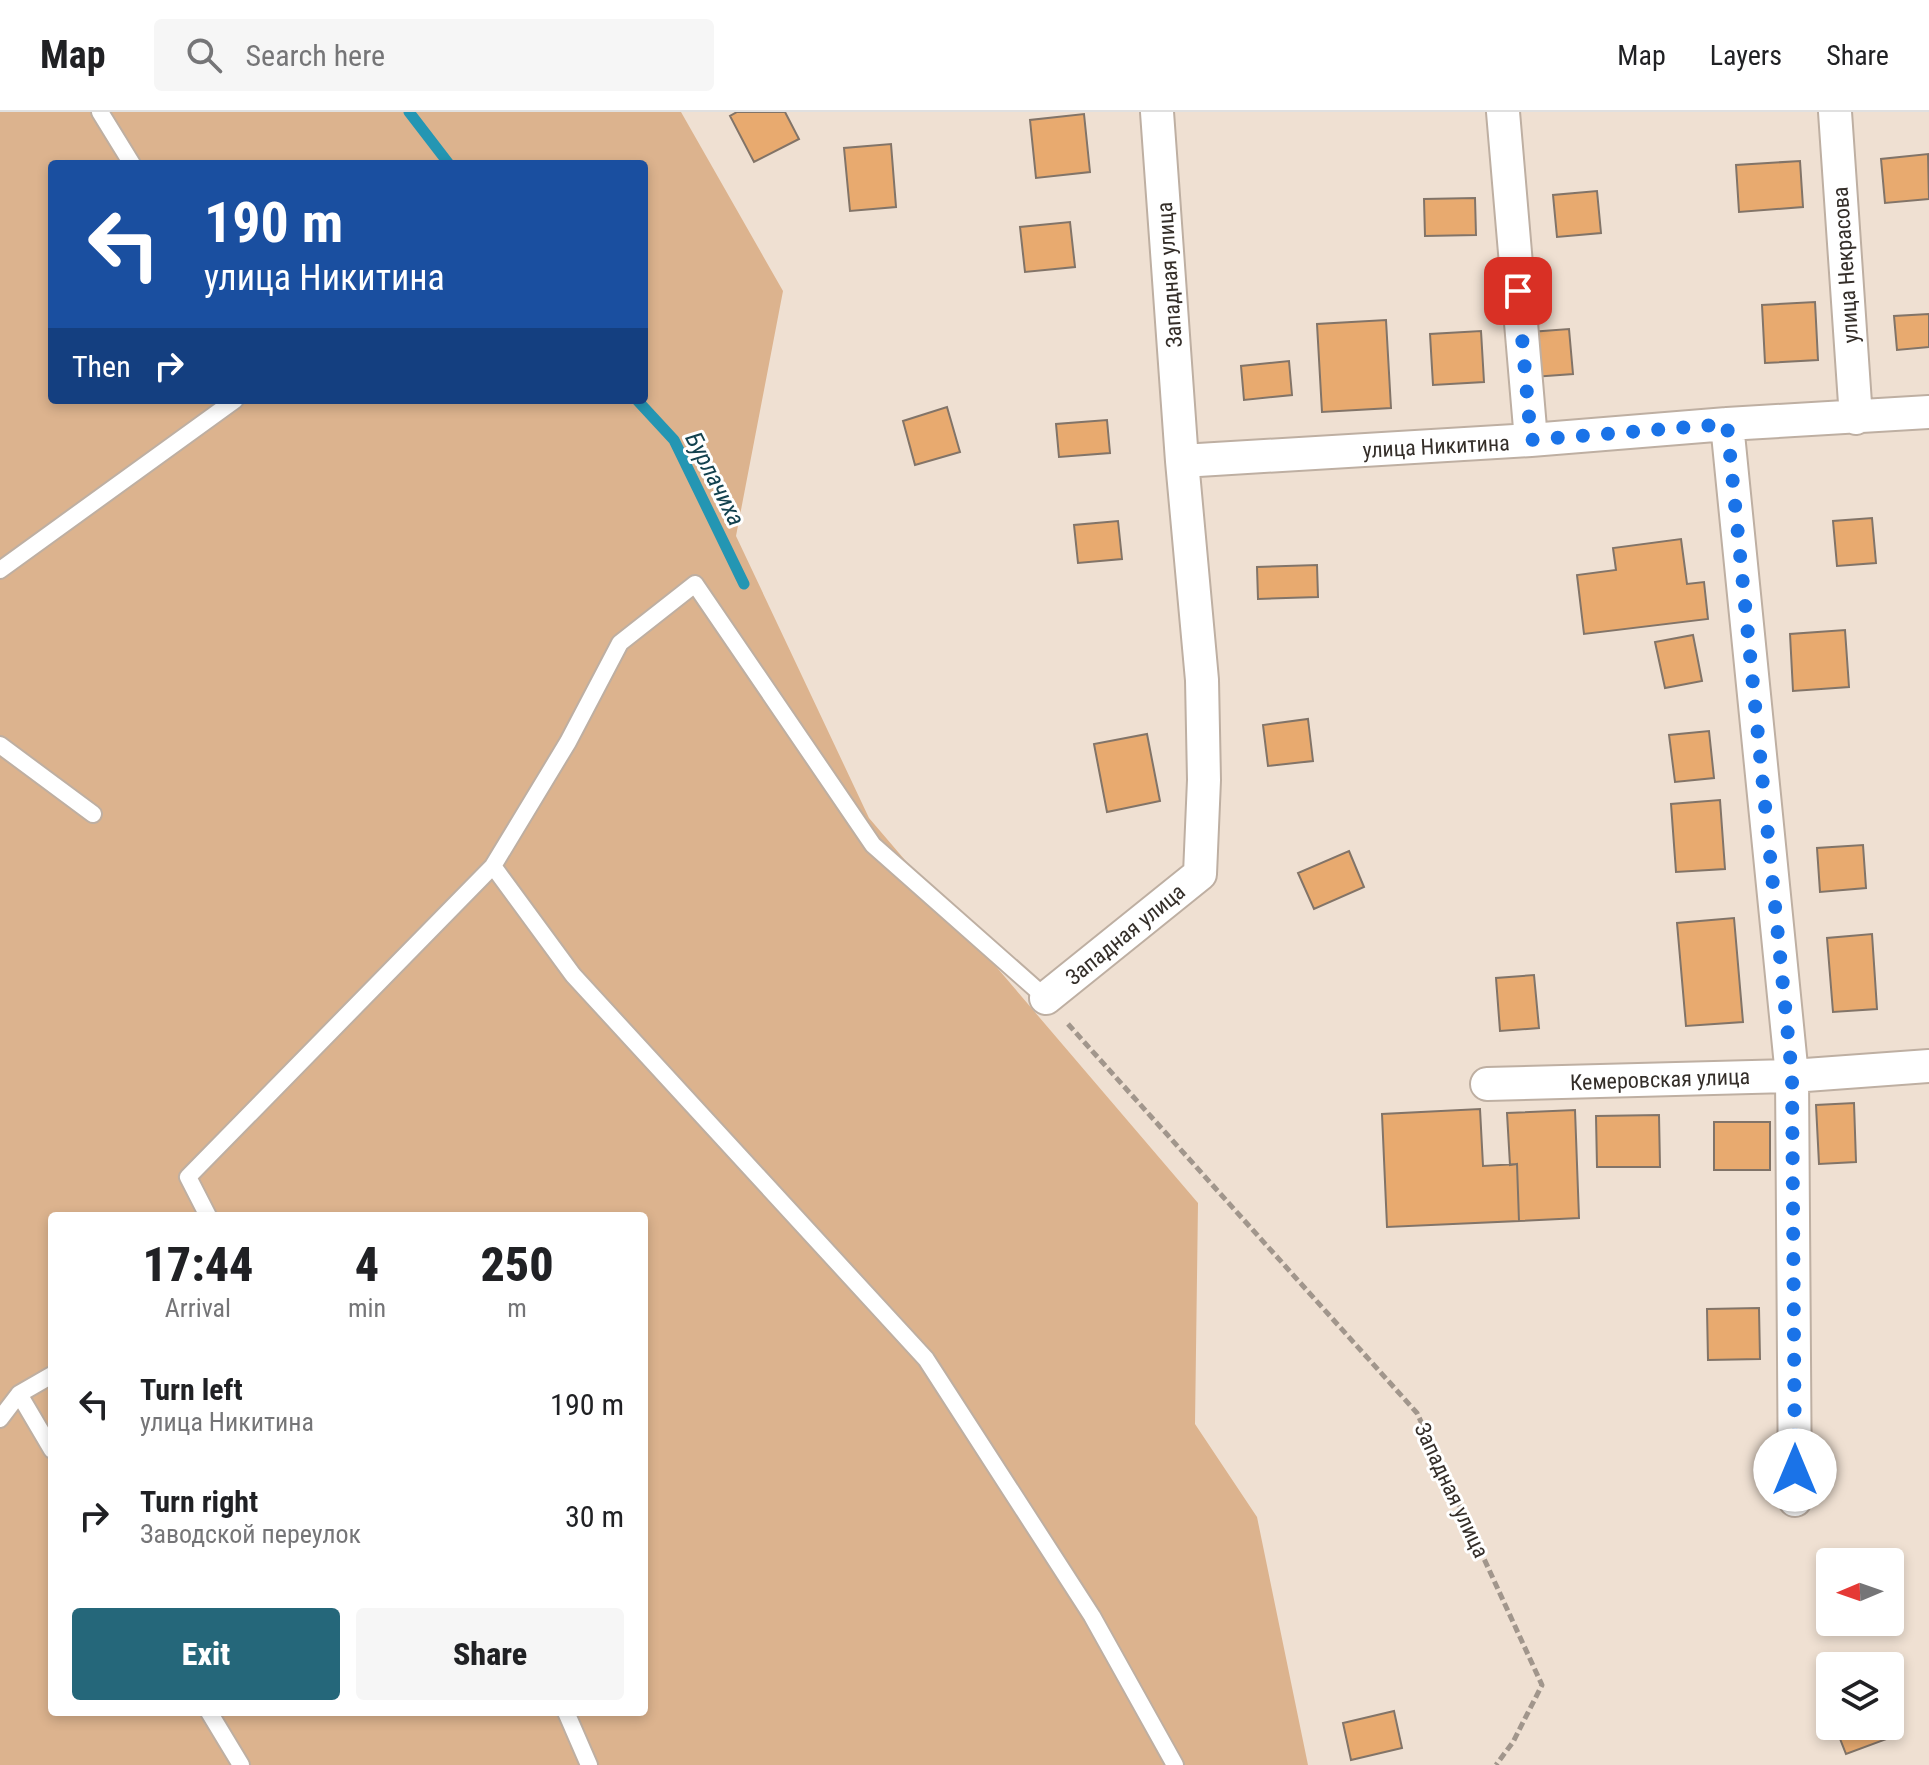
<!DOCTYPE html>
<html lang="en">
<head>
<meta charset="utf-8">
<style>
	:root { --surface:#fff; --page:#f6f6f6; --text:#202124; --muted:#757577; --line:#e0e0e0; --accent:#25677a }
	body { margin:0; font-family:"Roboto Condensed",sans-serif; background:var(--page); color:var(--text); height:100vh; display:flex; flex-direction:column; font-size:30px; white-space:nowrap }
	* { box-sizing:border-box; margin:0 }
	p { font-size:26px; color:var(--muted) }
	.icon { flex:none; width:44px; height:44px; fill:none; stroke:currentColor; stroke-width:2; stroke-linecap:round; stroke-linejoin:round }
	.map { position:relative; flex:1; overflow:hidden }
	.side { position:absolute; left:48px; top:1100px; width:600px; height:504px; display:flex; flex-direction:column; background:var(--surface); border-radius:8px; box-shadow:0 4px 12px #0003 }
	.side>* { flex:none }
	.banner { position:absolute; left:48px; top:48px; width:600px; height:244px; border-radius:8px; box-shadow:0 4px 12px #0003; background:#1a4fa0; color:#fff; overflow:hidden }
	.needle { width:52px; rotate:268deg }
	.tools { position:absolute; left:1816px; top:1436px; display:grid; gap:16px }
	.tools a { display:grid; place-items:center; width:88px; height:88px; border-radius:8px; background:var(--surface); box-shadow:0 4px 12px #0003; font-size:40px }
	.pin { position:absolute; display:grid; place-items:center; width:68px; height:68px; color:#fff; margin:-34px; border-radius:16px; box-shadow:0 4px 12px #0006 }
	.me { position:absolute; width:88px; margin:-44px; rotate:0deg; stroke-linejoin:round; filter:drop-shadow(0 0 6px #0008) }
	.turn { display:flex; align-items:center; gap:28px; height:168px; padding:0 24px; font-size:36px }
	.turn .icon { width:104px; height:104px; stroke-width:2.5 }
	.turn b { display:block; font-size:56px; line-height:68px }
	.then { display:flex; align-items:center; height:76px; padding:0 24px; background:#0003; gap:16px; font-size:30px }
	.eta { display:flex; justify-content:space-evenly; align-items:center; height:136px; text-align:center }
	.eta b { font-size:48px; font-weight:800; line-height:56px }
	.cta { display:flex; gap:16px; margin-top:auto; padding:16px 24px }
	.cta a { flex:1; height:92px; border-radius:8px; background:var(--accent); color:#fff; font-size:32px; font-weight:800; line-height:92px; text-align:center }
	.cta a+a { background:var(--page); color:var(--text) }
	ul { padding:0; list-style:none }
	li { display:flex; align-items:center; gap:24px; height:112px; padding:0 24px }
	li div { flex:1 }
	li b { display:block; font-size:30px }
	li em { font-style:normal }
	header { display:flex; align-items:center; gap:48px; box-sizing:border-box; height:112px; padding:0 40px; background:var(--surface); border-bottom:2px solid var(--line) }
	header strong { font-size:38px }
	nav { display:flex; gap:44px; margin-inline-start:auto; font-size:28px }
	.search { width:560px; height:72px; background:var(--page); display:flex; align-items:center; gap:20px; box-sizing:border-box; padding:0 28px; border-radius:8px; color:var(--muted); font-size:30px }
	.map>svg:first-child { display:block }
</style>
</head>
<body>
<header>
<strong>Map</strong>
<div class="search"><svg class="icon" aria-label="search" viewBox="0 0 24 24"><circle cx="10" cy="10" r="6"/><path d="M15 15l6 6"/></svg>Search here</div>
<nav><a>Map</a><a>Layers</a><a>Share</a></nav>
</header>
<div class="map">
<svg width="1929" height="1653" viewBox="0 0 1929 1653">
	<rect width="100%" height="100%" fill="#efe0d2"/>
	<path fill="#dcb38e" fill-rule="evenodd" d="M0 0H681L783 179 736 424 869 706 1198 1091 1195 1312 1257 1405 1308 1653H0ZM52 52H644V288H52ZM52 1104H644V1600H52Z"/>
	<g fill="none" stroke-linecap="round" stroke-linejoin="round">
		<path stroke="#2496b3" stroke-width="11" d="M409 0 449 52
			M637 288 674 328 744 472"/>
	</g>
	<path fill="#e8aa6f" stroke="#827468" stroke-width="2" d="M737 0H785L799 27 754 50 730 4Z
		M1084 2 1090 60 1036 66 1030 8Z
		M891 32 896 95 850 99 844 36Z
		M1928 42 1929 87 1885 91 1881 47Z
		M1800 49 1803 95 1739 100 1736 53Z
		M1597 79 1601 121 1557 125 1553 83Z
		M1475 86 1476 123 1425 124 1424 87Z
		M1070 110 1075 155 1025 160 1020 115Z
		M1815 190 1818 248 1765 251 1762 193Z
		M1929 202V235L1897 238 1894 204Z
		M1386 208 1391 296 1322 300 1317 212Z
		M1569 217 1573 262 1533 265 1530 220Z
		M1481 219 1484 270 1433 273 1430 222Z
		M1289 249 1292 283 1244 288 1241 254Z
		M947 295 960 340 915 353 903 309Z
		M1107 308 1110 341 1059 345 1056 312Z
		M1872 406 1876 451 1837 454 1833 409Z
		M1118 409 1122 447 1078 451 1074 413Z
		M1681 427 1687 472 1704 470 1708 507 1584 522 1577 463 1616 458 1613 436Z
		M1317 453 1318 485 1258 487 1257 455Z
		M1845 518 1849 575 1793 579 1790 522Z
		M1693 523 1702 569 1665 576 1655 530Z
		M1308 607 1313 649 1268 654 1263 613Z
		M1709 619 1714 666 1675 670 1669 623Z
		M1147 622 1160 689 1107 700 1094 632Z
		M1720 688 1725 757 1676 760 1671 692Z
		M1863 733 1866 776 1820 780 1817 736Z
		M1349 739 1364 775 1314 797 1298 761Z
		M1734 806 1743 910 1686 914 1677 811Z
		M1872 822 1877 897 1833 900 1827 826Z
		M1534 863 1539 916 1500 919 1496 866Z
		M1854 991 1856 1050 1819 1052 1816 993Z
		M1480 997 1483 1054 1517 1052 1519 1109 1387 1115 1382 1002Z
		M1575 998 1579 1106 1519 1109 1517 1052 1510 1053 1507 1001Z
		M1659 1003 1660 1055H1597L1596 1004Z
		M1714 1010H1770V1058H1714Z
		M1759 1196 1760 1247 1708 1248 1707 1197Z
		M1394 1599 1402 1636 1351 1648 1343 1611Z
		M1835 1614H1888L1892 1625 1846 1642Z"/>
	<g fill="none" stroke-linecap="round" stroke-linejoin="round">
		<g stroke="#beafa2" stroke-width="20">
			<path id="lane" d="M100 0 132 52
				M0 458 235 288
				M0 633 93 702
				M493 754 568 630 620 531 695 472 873 733 1046 886
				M208 1104 188 1065 493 754 573 863 926 1247 1092 1504 1175 1653
				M19 1282 52 1338
				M0 1307 19 1282 52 1263
				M209 1600 241 1653
				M566 1600 589 1653"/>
		</g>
		<g stroke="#beafa2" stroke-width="36">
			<path id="street" d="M1503 0 1531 328
				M1835 0 1856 306
				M1727 312 1792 964 1795 1388
				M1182 349 1531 328 1727 312 1929 300
				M1046 886 1200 762 1204 668 1202 568 1182 349 1157 0
				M1487 972 1792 964 1929 954"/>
		</g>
		<path stroke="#a1968c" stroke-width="5" stroke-dasharray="8 4" stroke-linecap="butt" d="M1068 912 1417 1301 1542 1573 1513 1630 1496 1653"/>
		<use href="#lane" stroke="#fff" stroke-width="16"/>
		<use href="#street" stroke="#fff" stroke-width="32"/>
	</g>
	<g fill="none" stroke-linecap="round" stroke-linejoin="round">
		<path stroke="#1a73e8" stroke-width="14" stroke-dasharray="0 25.2" d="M1518 179 1531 328 1727 312 1792 964 1795 1358"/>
	</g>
	<g text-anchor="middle" stroke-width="6" stroke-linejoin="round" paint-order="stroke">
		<g font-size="22" fill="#342e29" stroke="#fff">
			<text transform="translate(1845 153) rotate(-94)" y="8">улица Некрасова</text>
			<text transform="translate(1169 163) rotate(-94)" y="8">Западная улица</text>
			<text transform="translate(1436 334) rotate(-3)" y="8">улица Никитина</text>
			<text transform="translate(1125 822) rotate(-39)" y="8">Западная улица</text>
			<text transform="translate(1660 967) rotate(-2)" y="8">Кемеровская улица</text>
			<text transform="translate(1452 1378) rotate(65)" y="8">Западная улица</text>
		</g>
		<g font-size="24" font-style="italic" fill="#12414e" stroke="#fff">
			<text transform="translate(715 367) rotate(63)" y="8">Бурлачиха</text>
		</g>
	</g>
</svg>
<div class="tools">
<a><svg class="needle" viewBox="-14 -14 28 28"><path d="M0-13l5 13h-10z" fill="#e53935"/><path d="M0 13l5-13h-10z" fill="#757577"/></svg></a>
<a><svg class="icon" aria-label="layers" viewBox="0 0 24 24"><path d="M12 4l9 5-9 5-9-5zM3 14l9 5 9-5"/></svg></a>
</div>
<div class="pin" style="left:1518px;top:179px;background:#d93025"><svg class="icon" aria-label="arrive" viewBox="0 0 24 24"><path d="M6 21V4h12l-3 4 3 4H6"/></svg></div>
<svg class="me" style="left:1795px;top:1358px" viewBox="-20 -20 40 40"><circle r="19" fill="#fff"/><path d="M0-13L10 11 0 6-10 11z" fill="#1a73e8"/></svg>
<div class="banner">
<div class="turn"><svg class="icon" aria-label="left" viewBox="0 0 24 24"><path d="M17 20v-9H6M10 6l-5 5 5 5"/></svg><div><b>190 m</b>улица Никитина</div></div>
<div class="then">Then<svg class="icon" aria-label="right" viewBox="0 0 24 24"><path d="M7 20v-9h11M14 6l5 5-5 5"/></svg></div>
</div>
<section class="side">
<div class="eta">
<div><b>17:44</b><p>Arrival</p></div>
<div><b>4</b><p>min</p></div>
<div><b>250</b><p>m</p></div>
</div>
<ul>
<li><svg class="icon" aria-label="left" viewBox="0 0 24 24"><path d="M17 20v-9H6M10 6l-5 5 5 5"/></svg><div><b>Turn left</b><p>улица Никитина</p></div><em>190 m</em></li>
<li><svg class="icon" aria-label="right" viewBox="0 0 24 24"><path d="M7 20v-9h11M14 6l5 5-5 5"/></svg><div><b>Turn right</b><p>Заводской переулок</p></div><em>30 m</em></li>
</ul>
<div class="cta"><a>Exit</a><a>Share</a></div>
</section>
</div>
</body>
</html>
